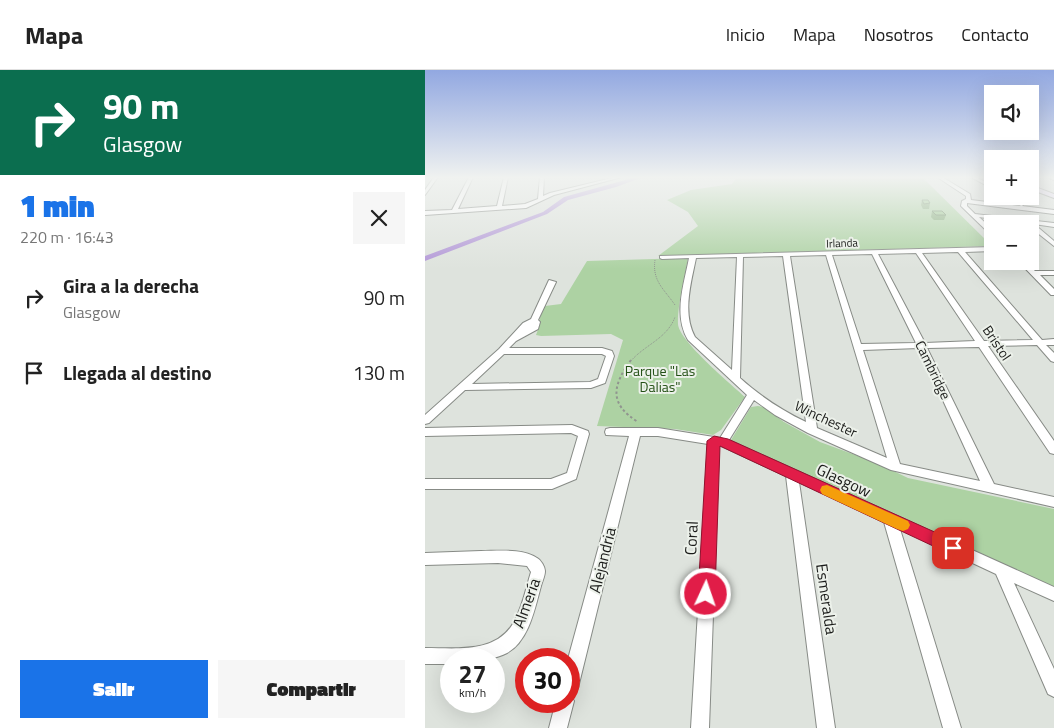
<!DOCTYPE html>
<html lang="es">
<head>
<meta charset="utf-8">
<style>
	:root { --surface:#fff; --page:#f6f6f6; --text:#222; --muted:#767676; --line:#e0e0e0; --accent:#1a73e8 }
	body { margin:0; font-family:"Titillium Web",sans-serif; background:var(--page); color:var(--text); height:100vh; display:flex; flex-direction:column; font-size:19px; white-space:nowrap }
	* { box-sizing:border-box; margin:0 }
	p { font-size:16px; color:var(--muted) }
	.icon { flex:none; width:28px; height:28px; fill:none; stroke:currentColor; stroke-width:2; stroke-linecap:round; stroke-linejoin:round }
	.map { position:relative; flex:1; overflow:hidden }
	.panel { display:flex; flex-direction:column; background:var(--surface); width:425px }
	.panel>* { flex:none }
	.top-card { background:#0b6e4f; color:#fff; overflow:hidden }
	.tools { position:absolute; left:559px; top:15px; display:grid; gap:10px }
	.tools a { display:grid; place-items:center; width:55px; height:55px; border-radius:0px; background:var(--surface); box-shadow:0 5px 20px #0002; font-size:25px }
	.speed { position:absolute; left:15px; top:578px; display:flex; gap:10px; font-size:25px; font-weight:700; text-align:center }
	.speed>* { display:grid; place-content:center; width:65px; height:65px; border-radius:50%; background:var(--surface); box-shadow:0 5px 20px #0002; line-height:1 }
	.speed small { font-size:12px; font-weight:400 }
	.speed .limit { border:8px solid #d22; background:#fff; color:#111 }
	.pin { position:absolute; display:grid; place-items:center; width:42px; height:42px; color:#fff; margin:-21px; border-radius:10px; box-shadow:0 2px 8px #0006 }
	.me { position:absolute; width:55px; margin:-28px; rotate:3deg; stroke-linejoin:round; filter:drop-shadow(0 0 4px #0008) }
	.turn { display:flex; align-items:center; gap:18px; height:105px; padding:0 20px; font-size:22px }
	.turn .icon { width:65px; height:65px; stroke-width:2.5 }
	.turn b { display:block; font-size:35px; line-height:42px }
	.round { display:grid; place-items:center; flex:none; width:52px; height:52px; border-radius:0px; background:var(--page) }
	.headline { display:flex; align-items:center; justify-content:space-between; height:85px; padding:0 20px }
	h1 { font-size:30px; font-weight:800; line-height:38px; color:var(--accent) }
	.button { display:flex; gap:10px; margin-top:auto; padding:10px 20px }
	.button a { flex:1; height:58px; border-radius:0px; background:var(--accent); color:#fff; font-size:20px; font-weight:800; line-height:58px; text-align:center }
	.button a+a { background:var(--page); color:var(--text) }
	ul { padding:0; list-style:none }
	li { display:flex; align-items:center; gap:15px; height:75px; padding:0 20px }
	li div { flex:1 }
	li b { display:block; font-size:19px }
	li em { font-style:normal }
	header { display:flex; align-items:center; gap:30px; box-sizing:border-box; height:70px; padding:0 25px; background:var(--surface); border-bottom:1px solid var(--line) }
	header strong { font-size:24px }
	nav { display:flex; gap:28px; margin-inline-start:auto; font-size:18px }
	main { display:flex; flex:1; min-height:0 }
	.map>svg:first-child { display:block }
</style>
</head>
<body>
<header>
<strong>Mapa</strong>
<nav><a>Inicio</a><a>Mapa</a><a>Nosotros</a><a>Contacto</a></nav>
</header>
<main>
<section class="panel">
<div class="top-card">
<div class="turn"><svg class="icon" aria-label="right" viewBox="0 0 24 24"><path d="M7 20v-9h11M14 6l5 5-5 5"/></svg><div><b>90 m</b>Glasgow</div></div>
</div>
<div class="headline"><div><h1>1 min</h1><p>220 m · 16:43</p></div><a class="round"><svg class="icon" aria-label="close" viewBox="0 0 24 24"><path d="M6 6l12 12M18 6L6 18"/></svg></a></div>
<ul>
<li><svg class="icon" aria-label="right" viewBox="0 0 24 24"><path d="M7 20v-9h11M14 6l5 5-5 5"/></svg><div><b>Gira a la derecha</b><p>Glasgow</p></div><em>90 m</em></li>
<li><svg class="icon" aria-label="arrive" viewBox="0 0 24 24"><path d="M6 21V4h12l-3 4 3 4H6"/></svg><div><b>Llegada al destino</b></div><em>130 m</em></li>
</ul>
<div class="button"><a>Salir</a><a>Compartir</a></div>
</section>
<div class="map">
<svg width="629" height="658" viewBox="0 0 629 658">
	<rect width="100%" height="100%" fill="#dee3dd"/>
	<path fill="#add2a3" d="M312 107H497L567 176 233 186 273 156 263 142 242 130 266 120 307 114Z
		M263 188C260 205 252 238 253 254 254 271 306 314 320 327L296 360 288 365 250 359 172 356 198 270 186 264 116 266 111 265C116 254 113 245 120 236L136 234 162 191Z
		M333 336 338 337 359 352 395 372 452 393 483 408 629 439V518L306 370 326 337Z"/>
	<g fill="none" stroke-linecap="round" stroke-linejoin="round">
		<path fill="#b297d7" fill-rule="evenodd" d="M211 107H218L191 117 143 130 122 144 0 191V186L118 142 139 127Z"/>
		<g stroke="#878b86" stroke-width="2">
			<path id="street" d="M9 107H13L0 125V120Z
				M44 107H48L33 139 72 136 79 107H83L77 136 100 134 113 129 115 107H119L118 126 125 123 191 107H197L129 125 101 138 0 145V141L27 140Z
				M512 107H517L545 124 546 130 596 136 580 126H586L599 134 597 136 629 140V144L542 133V136L550 144 629 153V157L609 154 629 171V176L605 157V154L554 147 568 160V166L566 165 536 136 537 131 541 129V126Z
				M546 107H551L568 116V119Z
				M622 107H629V110Z
				M568 177V181L540 182 617 270 629 269V275H621L629 283V292L626 291 612 275 563 276 629 371V384L625 383 554 277 502 278 569 414 629 427V437L466 400 383 363 350 345 329 330 304 370 629 517V531L589 513 629 599V627L623 624 571 504 475 459 536 658H518L459 452 374 412 410 658H392L361 406 294 375 284 658H266L283 374 233 366H215L153 618 150 624 146 626 149 631 142 658H124L131 631H144L143 589 204 366 181 365 180 362 181 359 185 358H233L295 368 322 325 263 270C248 245 259 214 264 188L237 189 235 188V186ZM533 182 608 270 559 271 497 183ZM491 183 550 271 500 273 453 184ZM447 184 491 273 436 274 407 185ZM401 185 462 388 392 358 365 186ZM358 186 381 352C356 340 335 326 315 308L318 187ZM312 187 307 300 270 267C257 243 266 213 271 188ZM494 278 555 411 475 394 438 280Z
				M593 191H600L610 201H629V205H615L629 219V225H626Z
				M124 210 131 212 113 250 115 252 113 259 91 271 84 278H177L187 281 189 286 180 313 166 318 40 320 4 353 0 354V345L74 279 98 253 106 249ZM79 284H177L181 286 173 309 165 312 47 314Z
				M147 355 163 361 164 364 151 409 127 419H0V409H126L142 403 153 366 146 363 0 366V358Z
				M56 481C73 481 98 478 112 488 116 490 120 497 120 501 120 506 117 512 116 516 110 538 104 571 82 583 65 592 45 589 26 589V594H0V578C33 578 73 584 90 550 98 535 101 518 106 502L102 496 73 493 0 495V483Z"/>
		</g>
		<g stroke="#878b86" stroke-width="2">
			<path id="secondary" d="M605 115 629 124V128L605 119Z"/>
		</g>
		<path stroke="#90948f" stroke-width="1" stroke-dasharray="1 1" stroke-linecap="butt" d="M230 190C227 211 239 219 250 235
			M205 292C219 275 242 269 250 247"/>
		<path stroke="#90948f" stroke-width="2" stroke-dasharray="2.5 2.5" stroke-linecap="butt" d="M206 290C187 316 184 334 213 352"/>
		<use href="#street" fill="#fff" fill-rule="evenodd"/>
		<use href="#secondary" fill="#ece1fb" fill-rule="evenodd"/>
	</g>
	<path fill="#84ac78" d="M497 130 505 133 504 139H498L496 135Z
		M507 141 521 145 519 150H509L506 147Z"/>
	<path fill="#99c88c" stroke="#6b8c62" d="M497 130H503L505 133 499 134Z
		M507 141H517L521 145H511Z"/>
	<linearGradient id="sky" x2="0" y2="1"><stop stop-color="#92a8e1"/><stop offset="0.54" stop-color="#f0f2f0"/><stop offset="1" stop-color="#f0f2f0" stop-opacity="0"/></linearGradient>
	<rect width="629" height="199" fill="url(#sky)"/>
	<path fill="#e11d48" stroke="#92132f" d="M289 366 303 369 534 473 536 478 534 483 528 485 523 483 295 376 290 524 287 529 281 532 275 529 273 524 282 371Z"/>
	<path fill="#f59e0b" d="M402 415 483 451 485 455 483 459 478 461 472 459 397 424 395 420 397 416Z"/>
	<g text-anchor="middle" stroke-width="4" stroke-linejoin="round" paint-order="stroke">
		<g font-size="11" fill="#1a1b19" stroke="#ecf1ea">
			<text transform="translate(417 173) rotate(-2)" y="4">Irlanda</text>
		</g>
		<g font-size="14" fill="#1a1b19" stroke="#ecf1ea">
			<text transform="translate(572 273) rotate(56)" y="5">Bristol</text>
			<text transform="translate(508 300) rotate(64)" y="5">Cambridge</text>
			<text transform="translate(401 349) rotate(25)" y="5">Winchester</text>
		</g>
		<g font-size="14" fill="#235015" stroke="#ecf1ea">
			<text x="235" y="306">Parque "Las<tspan x="235" dy="16">Dalias"</tspan></text>
		</g>
		<g font-size="16" fill="#1a1b19" stroke="#ecf1ea">
			<text transform="translate(419 410) rotate(25)" y="6">Glasgow</text>
			<text transform="translate(266 468) rotate(-87)" y="6">Coral</text>
			<text transform="translate(177 490) rotate(-76)" y="6">Alejandria</text>
			<text transform="translate(402 529) rotate(82)" y="6">Esmeralda</text>
			<text transform="translate(101 533) rotate(-70)" y="6">Almería</text>
		</g>
	</g>
</svg>
<div class="tools">
<a><svg class="icon" aria-label="sound" viewBox="0 0 24 24"><path d="M4 9h4l5-4v14l-5-4H4zM17 9q2 3 0 6"/></svg></a>
<a>+</a>
<a>−</a>
</div>
<div class="speed"><div>27<small>km/h</small></div><div class="limit">30</div></div>
<div class="pin" style="left:528px;top:478px;background:#d93025"><svg class="icon" aria-label="arrive" viewBox="0 0 24 24"><path d="M6 21V4h12l-3 4 3 4H6"/></svg></div>
<svg class="me" style="left:281px;top:524px" viewBox="-20 -20 40 40"><circle r="17" fill="#e11d48" stroke="#fff" stroke-width="3"/><path d="M0-11L8 9 0 5-8 9z" fill="#fff"/></svg>
</div>
</main>
</body>
</html>
